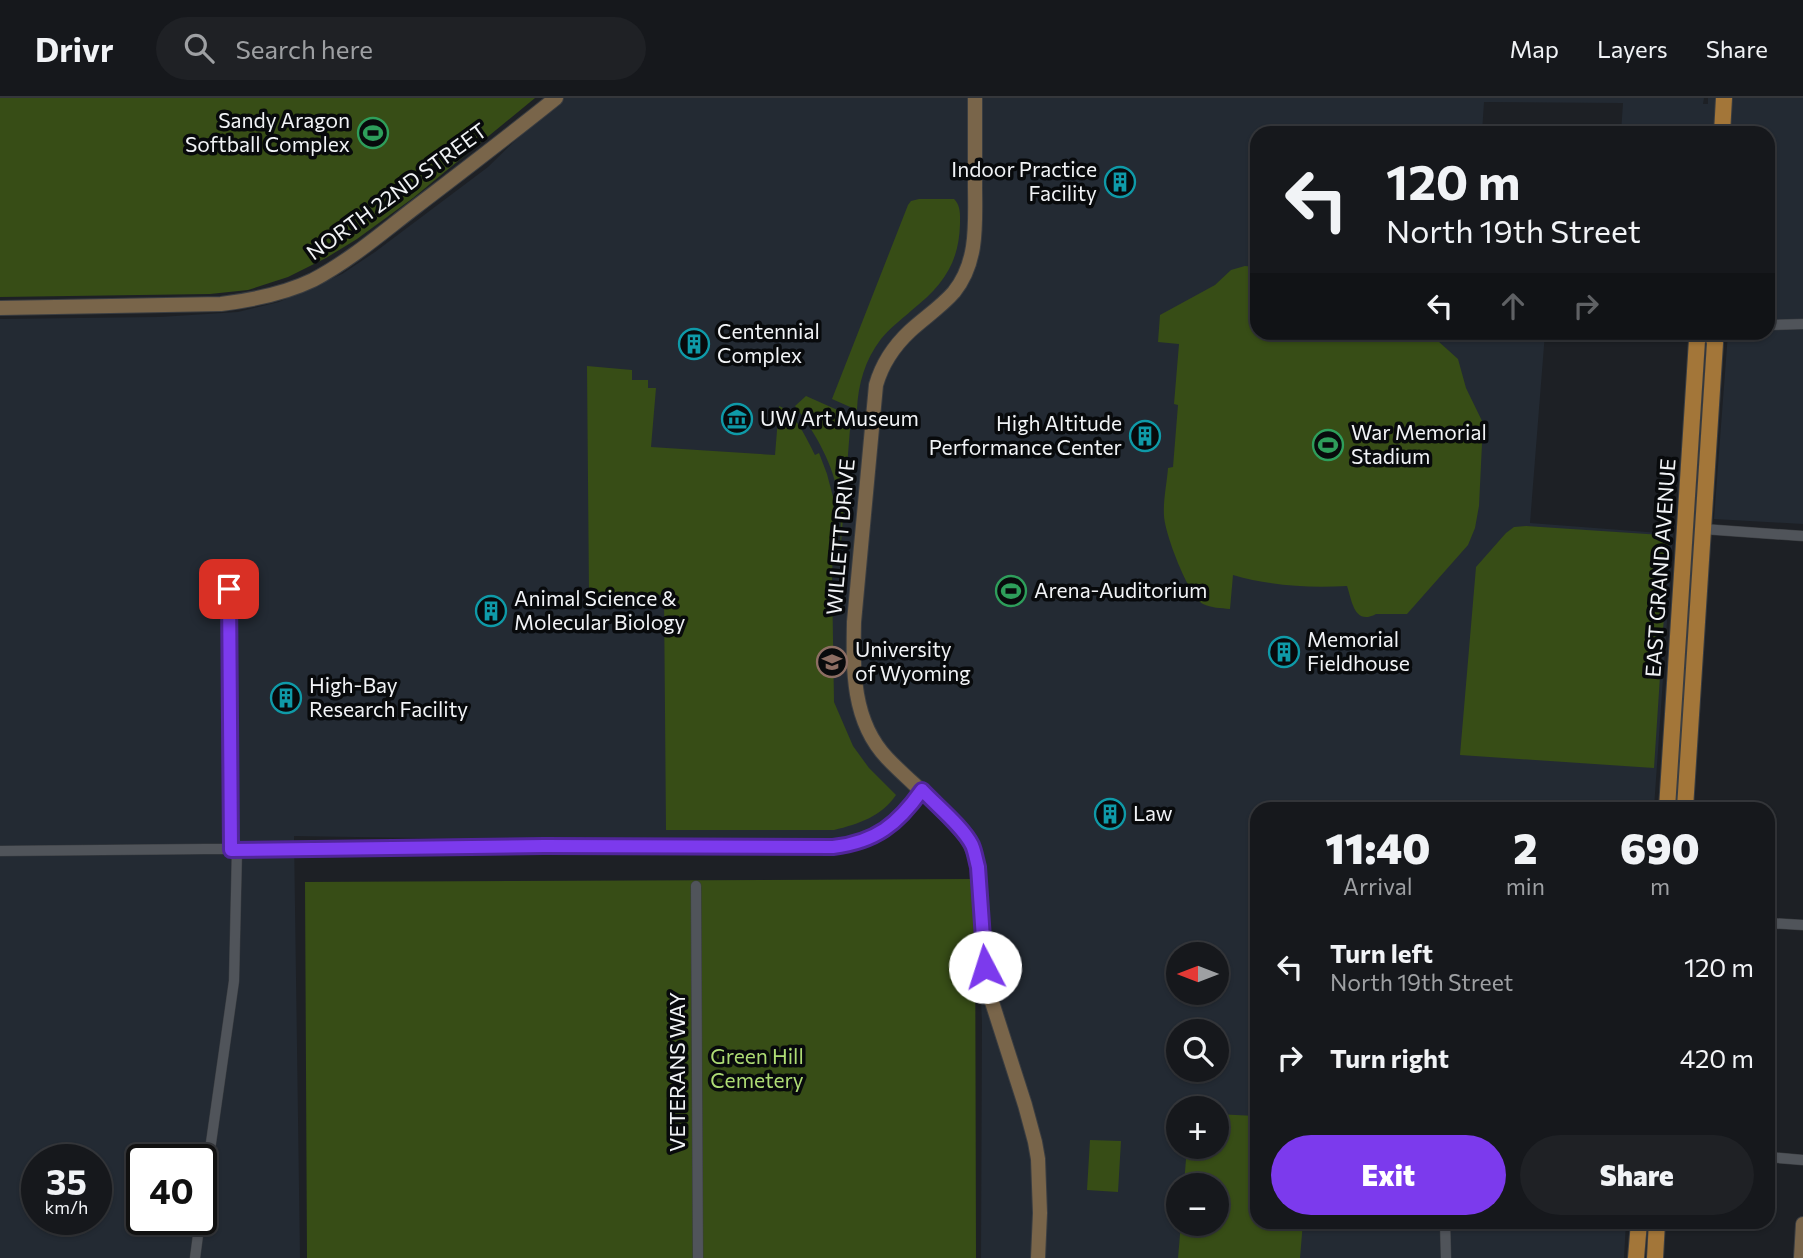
<!DOCTYPE html>
<html lang="en">
<head>
<meta charset="utf-8">
<style>
	:root { --surface:#16181c; --page:#1f2125; --text:#f1f3f6; --muted:#9ea0a3; --line:#35373b; --accent:#7c3aed }
	body { margin:0; font-family:Commissioner,sans-serif; background:var(--page); color:var(--text); height:100vh; display:flex; flex-direction:column; font-size:26px; white-space:nowrap }
	* { box-sizing:border-box; margin:0 }
	p { font-size:23px; color:var(--muted) }
	.icon { flex:none; width:38px; height:38px; fill:none; stroke:currentColor; stroke-width:2; stroke-linecap:round; stroke-linejoin:round }
	.map { position:relative; flex:1; overflow:hidden }
	.details { position:absolute; left:1250px; top:704px; width:525px; height:427px; display:flex; flex-direction:column; background:var(--surface); border-radius:21px; box-shadow:0 2px 5px #0004,0 0 0 2px var(--line) }
	.details>* { flex:none }
	.top-card { position:absolute; left:1250px; top:28px; width:525px; height:214px; border-radius:21px; box-shadow:0 2px 5px #0004,0 0 0 2px var(--line); background:#16181c; color:var(--text); overflow:hidden }
	.needle { width:46px; rotate:270deg }
	.controls { position:absolute; left:1166px; top:844px; display:grid; gap:14px }
	.controls a { display:grid; place-items:center; width:63px; height:63px; border-radius:50%; background:var(--surface); box-shadow:0 2px 5px #0004,0 0 0 2px var(--line); font-size:35px }
	.speed { position:absolute; left:21px; top:1046px; display:flex; gap:14px; font-size:35px; font-weight:700; text-align:center }
	.speed>* { display:grid; place-content:center; width:91px; height:91px; border-radius:50%; background:var(--surface); box-shadow:0 2px 5px #0004,0 0 0 2px var(--line); line-height:1 }
	.speed small { font-size:18px; font-weight:400 }
	.speed .limit { border:4px solid #111; border-radius:10px; background:#fff; color:#111 }
	.pin { position:absolute; display:grid; place-items:center; width:60px; height:60px; color:#fff; margin:-30px; border-radius:14px; box-shadow:0 4px 10px #0006 }
	.me { position:absolute; width:77px; margin:-38px; rotate:355deg; stroke-linejoin:round; filter:drop-shadow(0 0 5px #0008) }
	.turn { display:flex; align-items:center; gap:24px; height:147px; padding:0 21px; font-size:32px }
	.turn .icon { width:91px; height:91px; stroke-width:2.5 }
	.turn b { display:block; font-size:49px; line-height:60px }
	.lanes { display:flex; align-items:center; height:66px; padding:0 21px; background:#0003; justify-content:center; gap:35px; direction:ltr }
	.lanes .off { opacity:.35 }
	.eta { display:flex; justify-content:space-evenly; align-items:center; height:119px; text-align:center }
	.eta b { font-size:42px; font-weight:800; line-height:49px }
	.cta { display:flex; gap:14px; margin-top:auto; padding:14px 21px }
	.cta a { flex:1; height:80px; border-radius:42px; background:var(--accent); color:#fff; font-size:28px; font-weight:800; line-height:80px; text-align:center }
	.cta a+a { background:var(--page); color:var(--text) }
	ul { padding:0; list-style:none }
	li { display:flex; align-items:center; gap:21px; height:91px; padding:0 21px }
	li div { flex:1 }
	li b { display:block; font-size:26px }
	li em { font-style:normal }
	header { display:flex; align-items:center; gap:42px; box-sizing:border-box; height:98px; padding:0 35px; background:var(--surface); border-bottom:2px solid var(--line) }
	header strong { font-size:33px }
	nav { display:flex; gap:38px; margin-inline-start:auto; font-size:24px }
	.search { width:490px; height:63px; background:var(--page); display:flex; align-items:center; gap:18px; box-sizing:border-box; padding:0 24px; border-radius:38px; color:var(--muted); font-size:26px }
	.map>svg:first-child { display:block }
</style>
</head>
<body>
<header>
<strong>Drivr</strong>
<div class="search"><svg class="icon" aria-label="search" viewBox="0 0 24 24"><circle cx="10" cy="10" r="6"/><path d="M15 15l6 6"/></svg>Search here</div>
<nav><a>Map</a><a>Layers</a><a>Share</a></nav>
</header>
<div class="map">
<svg width="1803" height="1160" viewBox="0 0 1803 1160">
	<rect width="100%" height="100%" fill="#1d2025"/>
	<path fill="#232a33" fill-rule="evenodd" d="M559 0H1704L1703 6H1708V0H1803V426L1714 421 1728 235 1768 234V35H1621L1623 5 1484 4 1482 35H1256V234L1545 235 1530 425 1673 436 1654 710H1256V1124H1626L1624 1160H981L982 925 975 756 922 693 900 720 849 747 294 738 300 1160H0V221L160 219 238 214 279 204 342 176 375 154 488 69ZM1178 856H1216V894H1178ZM1178 933H1216V971H1178ZM1178 1010H1216V1048H1178ZM37 1062H96V1122H37ZM142 1062H201V1122H142ZM1178 1087H1216V1125H1178Z"/>
	<path fill="#374d16" d="M0 0H535L413 100 357 141 326 160 288 179 248 192 210 196 0 199Z
		M919 101H954C961 108 960 117 960 126 959 166 942 188 912 212 902 221 890 230 881 241 865 262 858 286 857 312L832 301 908 107 911 103Z
		M1245 168 1256 169V234L1429 235 1458 261 1466 290 1483 325 1479 408 1475 430 1468 447 1407 516H1376C1354 528 1352 502 1347 488 1308 490 1271 488 1233 477L1230 511C1221 510 1211 510 1203 506 1188 497 1165 436 1164 418 1163 402 1167 385 1168 370L1173 369 1178 307 1174 306 1179 246 1158 244 1160 217 1215 187 1231 172Z
		M587 268 632 272V282H648V290H656L651 349 775 357 779 308C794 313 808 343 815 357L819 355 827 376 833 399 834 422 832 479 834 604 853 648 869 670 896 697C882 718 859 726 834 732H666L664 497 589 496Z
		M806 298 851 318 840 458C840 439 842 421 839 402 834 367 816 336 795 308Z
		M1526 428 1662 437 1669 441 1654 670 1460 657 1476 469 1506 435 1514 429Z
		M975 781 976 1160H307L305 784Z
		M1216 1016 1256 1018V1124H1303L1300 1160H1178L1181 1125H1216V1087H1184L1187 1048H1216Z
		M1090 1042 1121 1043 1118 1094 1087 1092Z"/>
	<g fill="none" stroke-linecap="round" stroke-linejoin="round">
		<g stroke="#3a3d41" stroke-width="11">
			<path id="street" d="M1768 227 1803 226
				M1703 431 1803 438
				M229 491 231 752
				M0 753 422 749H833C876 744 898 726 922 692
				M696 788 698 1160
				M1768 825 1803 827
				M1768 1059 1803 1062
				M201 1115 234 883 237 752
				M1445 1124 1446 1160
				M195 1160 200 1122"/>
		</g>
		<g stroke="#3a3d41" stroke-width="16">
			<path id="secondary" d="M975 0C975 29 975 57 975 86 975 123 979 163 954 194 941 209 924 220 910 233 894 248 882 266 876 287L854 524C853 572 852 623 887 660 904 678 924 694 941 712 961 732 972 741 978 769L985 869 991 901 1025 1007 1035 1044 1038 1061 1040 1115 1038 1160
				M0 210 221 206C253 202 284 196 313 182 351 162 384 133 417 108 464 72 510 37 556 0
				M1801 1160 1803 1126"/>
		</g>
		<g stroke="#3a3d41" stroke-width="18">
			<path id="primary" d="M1722 35 1724 0
				M1667 710 1697 242 1703 234
				M1685 710 1715 245 1712 234
				M1636 1160 1639 1124
				M1655 1160 1657 1124"/>
		</g>
		<use href="#street" stroke="#50545a" stroke-width="10"/>
		<use href="#secondary" stroke="#79654a" stroke-width="14"/>
		<use href="#primary" stroke="#a37639" stroke-width="16"/>
	</g>
	<g fill="none" stroke-linecap="round" stroke-linejoin="round">
		<g stroke="#51269a" stroke-width="18">
			<path id="route" d="M229 491 231 752 544 748 833 749C876 744 898 726 922 692 936 707 963 729 972 747 975 754 976 762 978 769L985 869"/>
		</g>
		<use href="#route" stroke="#7c3aed" stroke-width="12"/>
	</g>
	<defs>
		<g id="stadium-ring" transform="scale(1.575)"><circle r="9.5" fill="#080a0c" stroke="#2e9e5b" stroke-width="1.5"/><path d="M0-5a6.5 5 0 1 0 0 10a6.5 5 0 1 0 0-10ZM-3.5-1.8h7v3.6h-7Z" fill="#2e9e5b"/></g>
		<g id="building-ring" transform="scale(1.575)"><circle r="9.5" fill="#080a0c" stroke="#0f9aa8" stroke-width="1.5"/><path d="M-4-6H4V6H1V3H-1V6H-4ZM-2.5-4.3h1.7v1.8h-1.7ZM.8-4.3h1.7v1.8H.8ZM-2.5-1h1.7V.8h-1.7ZM.8-1h1.7V.8H.8Z" fill="#0f9aa8"/></g>
		<g id="museum-ring" transform="scale(1.575)"><circle r="9.5" fill="#080a0c" stroke="#0f9aa8" stroke-width="1.5"/><path d="M0-6L6-3V-2H-6V-3ZM-5-1h2V3h-2ZM-1-1h2V3h-2ZM3-1h2V3H3ZM-6 4H6V6H-6Z" fill="#0f9aa8"/></g>
		<g id="university-ring" transform="scale(1.575)"><circle r="9.5" fill="#080a0c" stroke="#8d6e63" stroke-width="1.5"/><path d="M0-5L7-2L0 1L-7-2ZM-4 1L0 2.5L4 1V4Q0 6-4 4Z" fill="#8d6e63"/></g>
	</defs>
	<g fill-rule="evenodd">
		<use href="#stadium-ring" x="373" y="35"/>
		<use href="#building-ring" x="1120" y="84"/>
		<use href="#building-ring" x="694" y="246"/>
		<use href="#museum-ring" x="737" y="321"/>
		<use href="#building-ring" x="1145" y="338"/>
		<use href="#stadium-ring" x="1328" y="347"/>
		<use href="#stadium-ring" x="1011" y="493"/>
		<use href="#building-ring" x="491" y="513"/>
		<use href="#building-ring" x="1284" y="554"/>
		<use href="#university-ring" x="832" y="564"/>
		<use href="#building-ring" x="286" y="600"/>
		<use href="#building-ring" x="1110" y="716"/>
	</g>
	<g text-anchor="middle" stroke-width="7" stroke-linejoin="round" paint-order="stroke">
		<g font-size="21" fill="#f1f3f6" stroke="#080a0c" text-anchor="start">
			<text x="350" y="30" text-anchor="end">Sandy Aragon<tspan x="350" dy="24">Softball Complex</tspan></text>
			<text x="1097" y="79" text-anchor="end">Indoor Practice<tspan x="1097" dy="24">Facility</tspan></text>
			<text x="717" y="241">Centennial<tspan x="717" dy="24">Complex</tspan></text>
			<text x="760" y="328">UW Art Museum</text>
			<text x="1122" y="333" text-anchor="end">High Altitude<tspan x="1122" dy="24">Performance Center</tspan></text>
			<text x="1351" y="342">War Memorial<tspan x="1351" dy="24">Stadium</tspan></text>
			<text x="1034" y="500">Arena-Auditorium</text>
			<text x="514" y="508">Animal Science &amp;<tspan x="514" dy="24">Molecular Biology</tspan></text>
			<text x="1307" y="549">Memorial<tspan x="1307" dy="24">Fieldhouse</tspan></text>
			<text x="855" y="559">University<tspan x="855" dy="24">of Wyoming</tspan></text>
			<text x="309" y="595">High-Bay<tspan x="309" dy="24">Research Facility</tspan></text>
			<text x="1133" y="723">Law</text>
		</g>
		<g font-size="21" fill="#f1f3f6" stroke="#080a0c">
			<text transform="translate(397 94) rotate(-36)" y="7">NORTH 22ND STREET</text>
			<text transform="translate(841 439) rotate(-85)" y="7">WILLETT DRIVE</text>
			<text transform="translate(1661 470) rotate(-86)" y="7">EAST GRAND AVENUE</text>
			<text transform="translate(678 974) rotate(-90)" y="7">VETERANS WAY</text>
		</g>
		<g font-size="21" fill="#aedc74" stroke="#080a0c">
			<text x="757" y="966">Green Hill<tspan x="757" dy="24">Cemetery</tspan></text>
		</g>
	</g>
</svg>
<div class="controls">
<a><svg class="needle" viewBox="-14 -14 28 28"><path d="M0-13l5 13h-10z" fill="#e53935"/><path d="M0 13l5-13h-10z" fill="#9ea0a3"/></svg></a>
<a><svg class="icon" aria-label="search" viewBox="0 0 24 24"><circle cx="10" cy="10" r="6"/><path d="M15 15l6 6"/></svg></a>
<a>+</a>
<a>−</a>
</div>
<div class="speed"><div>35<small>km/h</small></div><div class="limit">40</div></div>
<div class="pin" style="left:229px;top:491px;background:#d93025"><svg class="icon" aria-label="arrive" viewBox="0 0 24 24"><path d="M6 21V4h12l-3 4 3 4H6"/></svg></div>
<svg class="me" style="left:985px;top:869px" viewBox="-20 -20 40 40"><circle r="19" fill="#fff"/><path d="M0-13L10 11 0 6-10 11z" fill="#7c3aed"/></svg>
<div class="top-card">
<div class="turn"><svg class="icon" aria-label="left" viewBox="0 0 24 24"><path d="M17 20v-9H6M10 6l-5 5 5 5"/></svg><div><b>120 m</b>North 19th Street</div></div>
<div class="lanes"><svg class="icon" aria-label="left" viewBox="0 0 24 24"><path d="M17 20v-9H6M10 6l-5 5 5 5"/></svg><svg class="icon off" aria-label="ahead" viewBox="0 0 24 24"><path d="M12 20V5M6 11l6-6 6 6"/></svg><svg class="icon off" aria-label="right" viewBox="0 0 24 24"><path d="M7 20v-9h11M14 6l5 5-5 5"/></svg></div>
</div>
<section class="details">
<div class="eta">
<div><b>11:40</b><p>Arrival</p></div>
<div><b>2</b><p>min</p></div>
<div><b>690</b><p>m</p></div>
</div>
<ul>
<li><svg class="icon" aria-label="left" viewBox="0 0 24 24"><path d="M17 20v-9H6M10 6l-5 5 5 5"/></svg><div><b>Turn left</b><p>North 19th Street</p></div><em>120 m</em></li>
<li><svg class="icon" aria-label="right" viewBox="0 0 24 24"><path d="M7 20v-9h11M14 6l5 5-5 5"/></svg><div><b>Turn right</b></div><em>420 m</em></li>
</ul>
<div class="cta"><a>Exit</a><a>Share</a></div>
</section>
</div>
</body>
</html>
